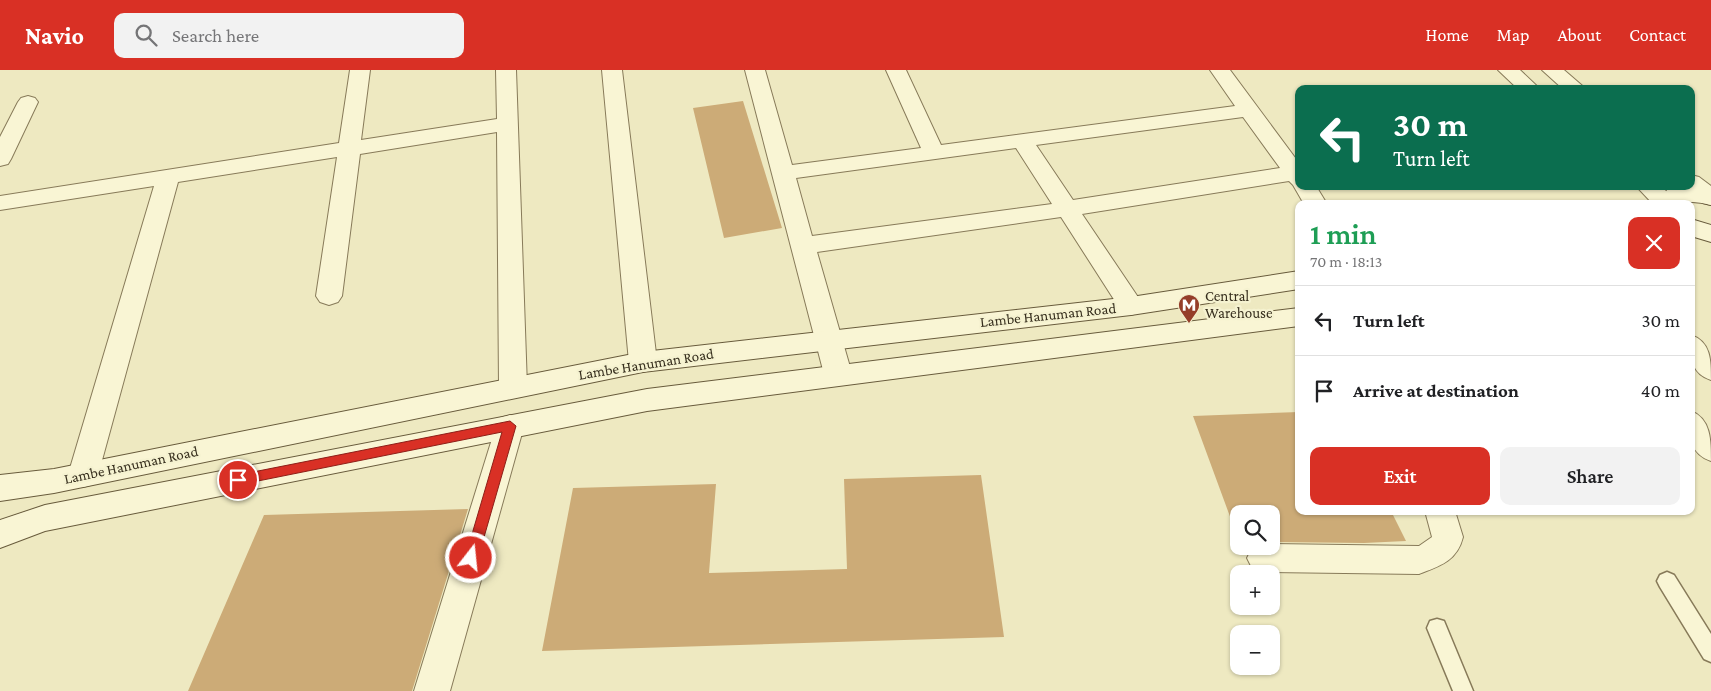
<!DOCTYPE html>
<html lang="en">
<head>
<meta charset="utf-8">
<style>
	:root { --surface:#fff; --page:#f2f2f2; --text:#202124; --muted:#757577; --line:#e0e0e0; --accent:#d93025 }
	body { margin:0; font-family:"Crimson Pro",serif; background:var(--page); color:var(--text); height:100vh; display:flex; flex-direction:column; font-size:19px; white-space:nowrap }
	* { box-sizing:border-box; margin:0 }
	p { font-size:16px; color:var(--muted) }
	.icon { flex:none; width:28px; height:28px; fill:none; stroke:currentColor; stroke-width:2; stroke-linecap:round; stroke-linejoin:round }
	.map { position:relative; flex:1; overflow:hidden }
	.sheet { position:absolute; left:1295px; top:130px; width:400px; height:315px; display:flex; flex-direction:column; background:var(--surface); border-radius:10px; box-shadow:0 1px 4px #0004 }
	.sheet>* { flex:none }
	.banner { position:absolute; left:1295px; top:15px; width:400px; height:105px; border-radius:10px; box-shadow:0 1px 4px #0004; background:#0b6e4f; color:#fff; overflow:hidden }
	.fabs { position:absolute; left:1230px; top:435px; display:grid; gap:10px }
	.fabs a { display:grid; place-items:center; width:50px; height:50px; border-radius:10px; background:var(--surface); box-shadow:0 1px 4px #0004; font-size:25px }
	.pin { position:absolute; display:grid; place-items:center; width:42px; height:42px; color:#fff; margin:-21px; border:2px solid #fff; border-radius:50%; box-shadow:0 1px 5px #0007 }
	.me { position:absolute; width:55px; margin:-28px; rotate:16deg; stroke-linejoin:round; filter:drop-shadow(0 0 4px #0008) }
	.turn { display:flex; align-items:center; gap:18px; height:105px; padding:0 15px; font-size:22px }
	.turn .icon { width:65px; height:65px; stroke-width:2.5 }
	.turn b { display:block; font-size:35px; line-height:42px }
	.round { display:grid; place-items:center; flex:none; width:52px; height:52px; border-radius:10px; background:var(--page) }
	.overview { display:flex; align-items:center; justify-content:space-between; height:85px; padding:0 15px }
	h1 { font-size:30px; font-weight:600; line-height:38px; color:#1e9e55 }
	.button { display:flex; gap:10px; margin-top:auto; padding:10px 15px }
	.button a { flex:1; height:58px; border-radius:10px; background:var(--accent); color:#fff; font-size:20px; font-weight:600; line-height:58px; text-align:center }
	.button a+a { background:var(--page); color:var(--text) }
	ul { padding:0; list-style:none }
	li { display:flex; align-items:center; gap:15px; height:70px; padding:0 15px; border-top:1px solid var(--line) }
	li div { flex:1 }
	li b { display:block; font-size:19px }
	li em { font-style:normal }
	header { display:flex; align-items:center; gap:30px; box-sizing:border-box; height:70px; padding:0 25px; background:var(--accent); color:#fff }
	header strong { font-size:24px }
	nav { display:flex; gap:28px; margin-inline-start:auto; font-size:18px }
	.search { width:350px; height:45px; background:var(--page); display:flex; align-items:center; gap:12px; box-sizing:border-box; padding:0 18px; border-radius:10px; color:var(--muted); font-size:19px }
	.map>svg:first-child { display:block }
</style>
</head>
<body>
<header>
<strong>Navio</strong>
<div class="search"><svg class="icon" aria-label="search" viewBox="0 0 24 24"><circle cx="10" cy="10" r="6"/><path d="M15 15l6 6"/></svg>Search here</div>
<nav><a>Home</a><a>Map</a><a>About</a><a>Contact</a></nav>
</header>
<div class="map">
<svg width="1711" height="621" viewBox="0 0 1711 621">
	<rect width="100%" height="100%" fill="#eee9c1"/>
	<path fill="#ccab77" d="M743 31 782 158 724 168 693 38Z
		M1299 342V441H1391L1406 471 1364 473 1271 472V444H1239V471L1193 346Z
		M981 405 1004 567 542 581 573 418 716 414 709 503 847 499 844 409Z
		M468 439 412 621H188L264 445Z"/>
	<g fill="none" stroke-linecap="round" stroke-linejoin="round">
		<g stroke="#877a59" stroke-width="3">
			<path id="service" d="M1667 502 1674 505 1711 564V592L1704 589 1660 517 1657 511 1660 505Z
				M1437 549 1444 551 1473 621H1453L1427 558 1430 551Z"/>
		</g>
		<g stroke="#877a59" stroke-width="2">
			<path id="minor" d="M350 0H370L361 70 497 49 496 0H516L527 317 523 325 513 328 503 325 499 317 497 62 360 84 342 226 338 232 329 235 320 232 316 226 337 87 178 112 98 405 94 414 83 417 72 414 68 405 154 116 0 140V126L339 73Z
				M602 0H622L657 292 653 299 643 302 633 299 629 292Z
				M745 0H765L792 95 921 78 886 0H906L941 75 1235 36 1210 0H1230L1299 93V116H1316L1327 134H1304L1293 115 1289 111 1082 144 1144 236 1140 242 1131 245 1122 242 1061 147 817 182 852 304 848 311 838 314 828 311 824 304ZM1243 47 1280 98 1073 130 1036 75ZM1016 78 1052 134 812 166 796 108Z
				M28 26 35 28 38 32 11 89 8 94 0 96V67L18 32 21 28Z
				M510 345 520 348 524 356 450 621H414L496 356 500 348Z
				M1425 441H1455L1463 467C1457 491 1440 496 1419 504L1263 502 1252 498 1247 488 1252 478 1271 476V474L1419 476 1432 467Z"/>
		</g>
		<g stroke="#877a59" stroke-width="2">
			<path id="tertiary" d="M1498 0H1520L1540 19H1518Z
				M1542 0H1564L1586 19H1563Z
				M1691 105 1699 107 1711 116V135L1703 133 1682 116H1691Z
				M1636 116H1661L1679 134H1653Z
				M1691 265C1711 272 1711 290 1711 310 1689 303 1691 285 1691 265Z
				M1691 341C1711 349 1711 370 1711 391 1686 382 1691 363 1691 341Z"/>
		</g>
		<g stroke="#685b3c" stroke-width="2">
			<path id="secondary" d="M1681 116 1711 120V135C1689 129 1679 134 1657 134L1667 120Z
				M1691 149 1711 155V172L1691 166Z
				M1299 201V219L1131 245 643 302 54 423 0 431V405L54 399 643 282 1131 227Z
				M1299 238V256L647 341 45 461 0 478V450L45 435 647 319Z"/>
		</g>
		<use href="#service" fill="#f9f5d4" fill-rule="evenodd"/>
		<use href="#minor" fill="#f9f5d4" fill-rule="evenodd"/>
		<use href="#tertiary" fill="#f9f5d4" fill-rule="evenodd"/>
		<use href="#secondary" fill="#f9f5d4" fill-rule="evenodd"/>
	</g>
	<path fill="#d93025" stroke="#8d1f18" d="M510 351 516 356 478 488 476 493 471 494 466 493 465 488 502 362 238 415 232 410 238 405Z"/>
	<defs>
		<g id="metro-pin" transform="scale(1.125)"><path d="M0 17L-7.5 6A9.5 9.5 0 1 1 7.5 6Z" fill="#953e29" stroke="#f5f2d0"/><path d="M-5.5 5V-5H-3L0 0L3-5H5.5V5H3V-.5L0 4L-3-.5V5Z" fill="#fff"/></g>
	</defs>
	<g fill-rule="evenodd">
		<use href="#metro-pin" x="1189" y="235"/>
	</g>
	<g text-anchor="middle" stroke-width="4.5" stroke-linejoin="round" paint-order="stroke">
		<g font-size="15" fill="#362e1d" stroke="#f5f2d0" text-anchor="start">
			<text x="1205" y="231">Central<tspan x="1205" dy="17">Warehouse</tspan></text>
		</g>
		<g font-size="15" fill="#362e1d" stroke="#f5f2d0">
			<text transform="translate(1048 245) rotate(-6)" y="5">Lambe Hanuman Road</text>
			<text transform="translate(646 294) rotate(-9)" y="5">Lambe Hanuman Road</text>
			<text transform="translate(131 395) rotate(-12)" y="5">Lambe Hanuman Road</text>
		</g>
	</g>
</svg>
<div class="fabs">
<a><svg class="icon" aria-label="search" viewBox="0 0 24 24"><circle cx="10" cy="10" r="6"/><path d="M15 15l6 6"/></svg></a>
<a>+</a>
<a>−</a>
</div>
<div class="pin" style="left:238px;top:410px;background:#d93025"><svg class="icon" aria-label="arrive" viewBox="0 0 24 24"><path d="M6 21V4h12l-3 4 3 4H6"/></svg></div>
<svg class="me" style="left:471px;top:488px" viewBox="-20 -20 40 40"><circle r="17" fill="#d93025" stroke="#fff" stroke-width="3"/><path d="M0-11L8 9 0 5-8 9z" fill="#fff"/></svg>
<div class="banner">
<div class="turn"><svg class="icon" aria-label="left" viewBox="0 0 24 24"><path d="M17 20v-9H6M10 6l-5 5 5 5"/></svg><div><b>30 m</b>Turn left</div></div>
</div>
<section class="sheet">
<div class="overview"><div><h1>1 min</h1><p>70 m · 18:13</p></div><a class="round" style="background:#d93025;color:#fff"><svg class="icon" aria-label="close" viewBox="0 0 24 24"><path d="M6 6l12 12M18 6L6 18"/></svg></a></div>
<ul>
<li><svg class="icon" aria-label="left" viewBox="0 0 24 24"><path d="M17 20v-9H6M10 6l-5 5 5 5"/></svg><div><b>Turn left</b></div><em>30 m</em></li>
<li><svg class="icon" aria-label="arrive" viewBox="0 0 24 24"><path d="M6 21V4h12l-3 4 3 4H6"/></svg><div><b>Arrive at destination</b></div><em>40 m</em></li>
</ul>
<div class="button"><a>Exit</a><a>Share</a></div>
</section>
</div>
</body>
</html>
